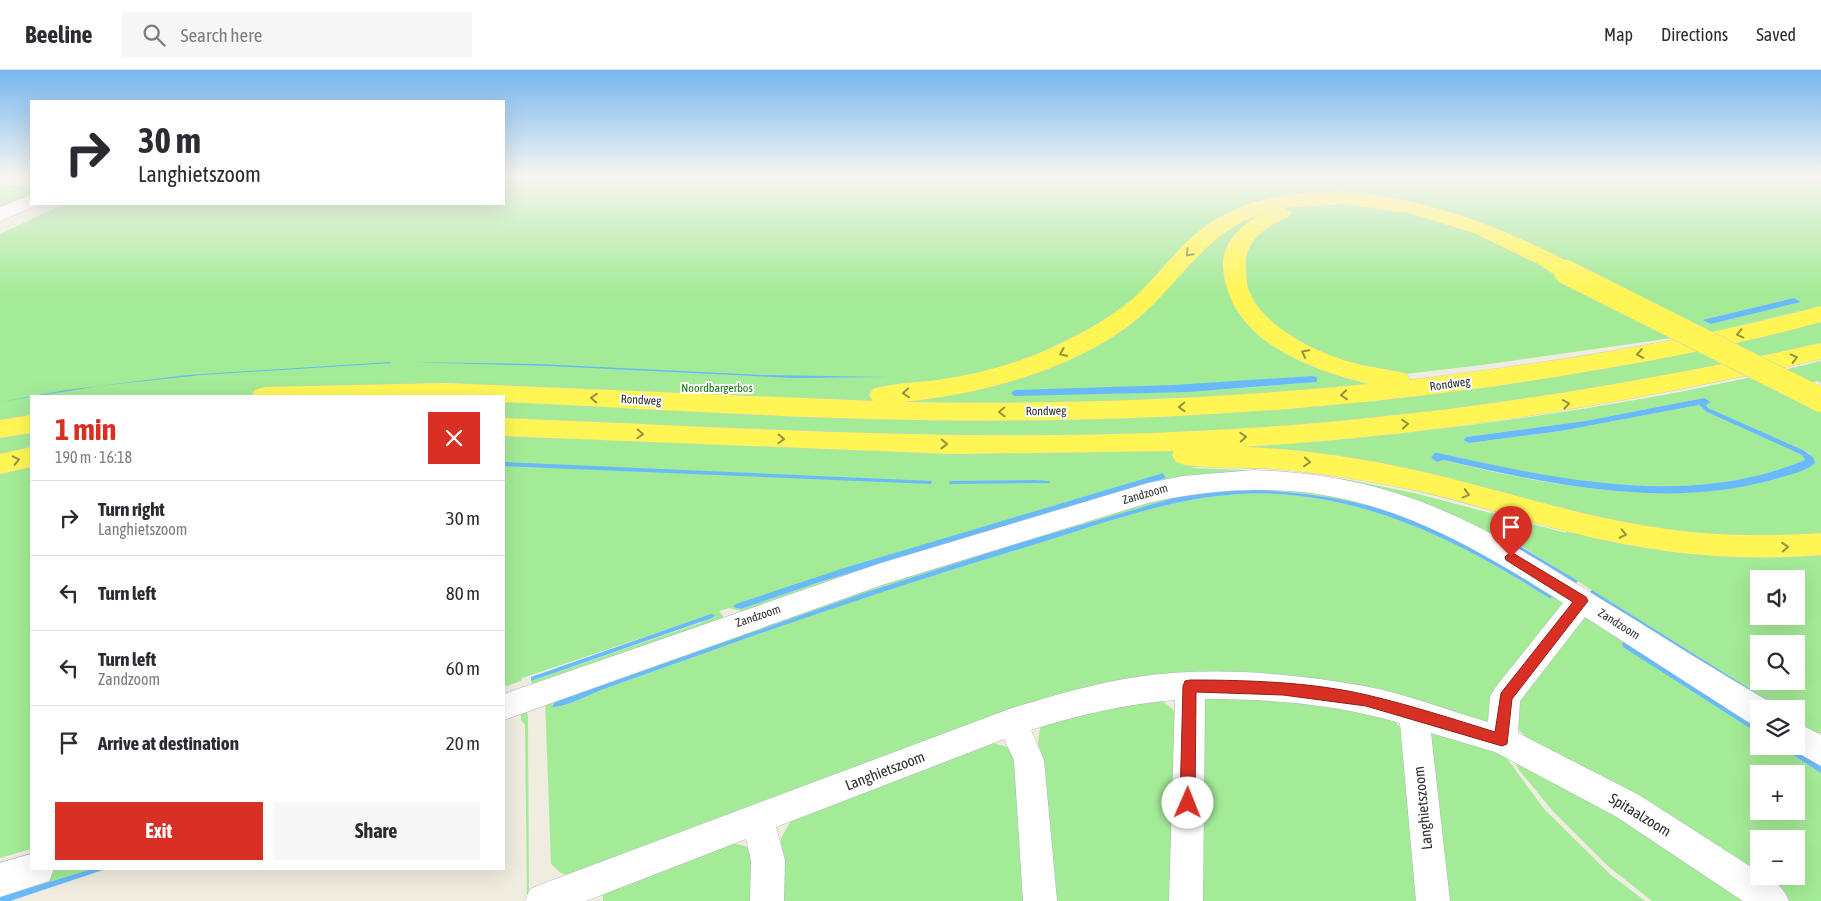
<!DOCTYPE html>
<html lang="en">
<head>
<meta charset="utf-8">
<style>
	:root { --surface:#fff; --page:#f7f7f7; --text:#2b2b33; --muted:#7c7c81; --line:#e1e1e2; --accent:#d93025 }
	body { margin:0; font-family:"Asap Condensed",sans-serif; background:var(--page); color:var(--text); height:100vh; display:flex; flex-direction:column; font-size:19px; white-space:nowrap }
	* { box-sizing:border-box; margin:0 }
	p { font-size:16px; color:var(--muted) }
	.icon { flex:none; width:28px; height:28px; fill:none; stroke:currentColor; stroke-width:2; stroke-linecap:round; stroke-linejoin:round }
	.map { position:relative; flex:1; overflow:hidden }
	.side { position:absolute; left:30px; top:325px; width:475px; height:475px; display:flex; flex-direction:column; background:var(--surface); border-radius:0px; box-shadow:0 5px 20px #0002 }
	.side>* { flex:none }
	.top-card { position:absolute; left:30px; top:30px; width:475px; height:105px; border-radius:0px; box-shadow:0 5px 20px #0002; background:#fff; color:var(--text); overflow:hidden }
	.tools { position:absolute; left:1750px; top:500px; display:grid; gap:10px }
	.tools a { display:grid; place-items:center; width:55px; height:55px; border-radius:0px; background:var(--surface); box-shadow:0 5px 20px #0002; font-size:25px }
	.pin { position:absolute; display:grid; place-items:center; width:42px; height:42px; color:#fff; margin:-51px -21px; border-radius:50% 50% 50% 0; rotate:-45deg; box-shadow:0 0 5px #0007 }
	.pin .icon { rotate:45deg }
	.me { position:absolute; width:55px; margin:-28px; rotate:1deg; stroke-linejoin:round; filter:drop-shadow(0 0 4px #0008) }
	.turn { display:flex; align-items:center; gap:18px; height:105px; padding:0 25px; font-size:22px }
	.turn .icon { width:65px; height:65px; stroke-width:2.5 }
	.turn b { display:block; font-size:35px; line-height:42px }
	.round { display:grid; place-items:center; flex:none; width:52px; height:52px; border-radius:0px; background:var(--page) }
	.overview { display:flex; align-items:center; justify-content:space-between; height:85px; padding:0 25px }
	h1 { font-size:30px; font-weight:700; line-height:38px; color:var(--accent) }
	.button { display:flex; gap:10px; margin-top:auto; padding:10px 25px }
	.button a { flex:1; height:58px; border-radius:0px; background:var(--accent); color:#fff; font-size:20px; font-weight:700; line-height:58px; text-align:center }
	.button a+a { background:var(--page); color:var(--text) }
	ul { padding:0; list-style:none }
	li { display:flex; align-items:center; gap:15px; height:75px; padding:0 25px; border-top:1px solid var(--line) }
	li div { flex:1 }
	li b { display:block; font-size:19px }
	li em { font-style:normal }
	header { display:flex; align-items:center; gap:30px; box-sizing:border-box; height:70px; padding:0 25px; background:var(--surface); border-bottom:1px solid var(--line) }
	header strong { font-size:24px }
	nav { display:flex; gap:28px; margin-inline-start:auto; font-size:18px }
	.search { width:350px; height:45px; background:var(--page); display:flex; align-items:center; gap:12px; box-sizing:border-box; padding:0 18px; border-radius:0px; color:var(--muted); font-size:19px }
	.map>svg:first-child { display:block }
</style>
</head>
<body>
<header>
<strong>Beeline</strong>
<div class="search"><svg class="icon" aria-label="search" viewBox="0 0 24 24"><circle cx="10" cy="10" r="6"/><path d="M15 15l6 6"/></svg>Search here</div>
<nav><a>Map</a><a>Directions</a><a>Saved</a></nav>
</header>
<div class="map">
<svg width="1821" height="831" viewBox="0 0 1821 831">
	<rect width="100%" height="100%" fill="#f0ecdf"/>
	<path fill="#a4eb97" fill-rule="evenodd" d="M504 106H1821V236L1708 263 1482 295 1397 305 1352 299 1337 301 1384 314 1227 327 1249 341C1445 326 1631 300 1821 252V273L1691 303 1596 320 1465 339 1276 358 1299 373C1475 358 1649 333 1821 291V313L1817 311 1784 320 1821 339V469L1757 473 1664 467 1570 448 1430 410 1350 394 1327 390 1298 394 1237 391 1302 396 1383 409 1596 463 1661 476 1749 483 1821 481V663H1816L1821 669V676L1796 661V639H1782L1507 467 1501 469 1580 517 1575 522C1498 474 1429 434 1338 414 1221 388 1127 425 1018 458 928 485 839 513 751 543L729 538 719 541 723 546V554L532 621 531 611 700 553 715 545 701 548 522 608 521 611 504 617V326H31V779L0 788V164L64 134H504ZM1794 228 1801 232 1711 254 1702 250ZM1312 306 1317 307V312L1216 320 1205 314ZM1704 328 1711 332 1706 335 1708 338 1803 380 1810 384 1814 393C1806 402 1788 405 1776 409 1674 438 1545 416 1444 390L1437 392 1431 388 1434 383H1438C1556 410 1689 439 1805 390L1802 385 1707 342 1699 335 1561 361 1469 373 1463 370 1466 367 1585 351ZM1205 396C1266 397 1326 402 1386 414 1446 427 1506 445 1566 461V463L1414 423 1350 410 1275 401 1190 398ZM1163 403 1166 408 820 512 741 539 733 537 903 481ZM1759 509H1796V546H1759ZM1759 574H1796V611H1759Z
		M0 114 31 117V127L0 141Z
		M1229 414C1364 411 1455 456 1566 525L1568 536 1495 623 1496 648 1480 658C1315 602 1182 589 1014 642L576 809 561 803 551 794 545 627C697 572 849 518 1003 471 1077 448 1152 421 1229 414ZM1255 420C1344 422 1424 451 1502 492 1519 501 1543 511 1556 527L1549 528C1466 475 1376 429 1275 424 1193 420 1120 448 1043 472 940 503 837 535 736 572 691 588 646 604 601 620 587 626 567 637 552 637L555 632 560 630C726 574 889 511 1057 463 1127 443 1182 422 1255 420Z
		M1585 547 1759 647V656L1676 603 1622 575 1759 664V676H1779L1821 703V831H1786L1538 682 1516 656 1514 633ZM1759 704H1796V741H1759ZM1759 769H1796V806H1759Z
		M1268 625 1392 649 1404 661 1423 831H1196L1204 631 1207 629Z
		M1159 630 1168 635 1177 644 1175 831H1051L1038 672 1040 658 1047 650Z
		M515 638 527 643 528 647 529 831H527L525 655 521 650V644L504 650V642Z
		M1425 656 1503 683 1544 739 1611 805 1645 831H1444Z
		M994 673 1007 677 1017 688 1030 831H779L781 768 791 751Z
		M1513 688 1530 695 1759 831H1652L1609 797 1552 740 1519 700Z
		M731 773 745 776 752 781 759 831H603V820Z
		M52 799H92L0 827V815Z"/>
	<path fill="#69bafb" d="M1794 228 1801 232 1711 254 1702 250Z
		M390 292 391 293 201 305 99 316 0 332 66 320 188 305Z
		M408 292 539 294 763 305 888 307 794 308 549 296Z
		M1312 306 1317 307V312L1188 322 1014 326 1011 323 1015 320 1174 315Z
		M1704 328 1711 332 1706 335 1708 338 1803 380 1813 387 1815 393C1806 402 1788 405 1776 409 1668 440 1550 415 1444 390L1437 392 1431 388 1434 383H1438C1557 409 1688 439 1805 390L1802 385 1707 342 1699 335 1561 361 1469 373 1463 370 1466 367 1585 351Z
		M504 392 932 411 931 414 504 396Z
		M1163 403 1166 408 820 512 741 539 733 537 736 534 841 499Z
		M1033 410 1049 411 1050 413 949 414 950 411Z
		M1255 420C1325 422 1399 438 1461 471 1493 488 1525 508 1557 527L1549 528C1466 475 1376 429 1275 424 1193 420 1120 448 1043 472 940 503 837 536 736 572 691 588 646 604 601 620 587 626 566 637 552 637L555 632 560 630 867 522 1023 472 1174 428 1209 422Z
		M1503 466 1578 511 1575 514 1502 470Z
		M1592 520 1782 639H1773L1589 523Z
		M711 544 715 545 712 548 531 611V607Z
		M1625 571 1759 656V664L1623 577 1622 573Z
		M1779 676H1791L1821 695V703Z
		M92 799H106L10 831H0V827Z"/>
	<g fill="none" stroke-linecap="round" stroke-linejoin="round">
		<g stroke="#b3b3c2" stroke-width="1">
			<path id="street" d="M1254 400C1305 402 1354 409 1402 425 1472 448 1534 487 1596 526 1654 561 1711 598 1770 632L1772 639H1759V655L1748 652 1585 547 1520 631 1518 663 1639 725 1759 802V806C1773 806 1784 819 1789 831H1743L1617 747 1495 682 1431 663 1450 831H1416L1400 653C1336 634 1271 629 1205 629L1203 831H1169L1175 630C1125 634 1078 645 1031 660L1044 690 1057 831H1023L1014 690 1004 669 776 757 785 790 784 831H750L751 790 746 769 586 831H525L530 819 542 814 1012 638C1053 626 1094 613 1137 607 1211 596 1291 603 1364 616 1406 624 1447 640 1488 652L1490 627 1495 618 1563 533C1421 442 1320 395 1148 433L882 515 504 650V624L878 494 1148 413 1183 406Z
				M1796 652 1821 665V696L1786 676H1796Z
				M31 784V799H54L49 811 0 827V793Z"/>
		</g>
		<g stroke="#b3b3c2" stroke-width="1">
			<path id="secondary" d="M31 125V134H39L38 135 0 151V137Z"/>
		</g>
		<g stroke="#cdcdcd" stroke-width="1">
			<path id="primary" d="M1341 121C1427 129 1490 152 1567 191L1577 202 1574 207 1566 209 1558 207 1540 195 1474 163 1408 143 1341 134 1285 138 1292 143 1288 147C1266 157 1243 171 1246 199 1247 205 1246 212 1248 218 1260 256 1318 284 1354 293 1372 298 1390 299 1407 304L1410 310C1548 293 1687 272 1821 236V252C1737 275 1652 291 1567 305 1352 340 1134 354 916 350 779 348 641 338 504 332V326H251L255 320 264 317 445 313 873 331 869 325 873 319C896 312 921 313 944 309 983 303 1022 292 1057 275 1085 262 1114 246 1137 225 1161 202 1180 174 1207 155 1246 127 1294 122 1341 121ZM1261 144C1241 154 1221 174 1223 198 1230 271 1306 298 1368 314 1214 329 1059 335 904 332 984 324 1082 298 1143 244 1182 209 1209 161 1261 144Z
				M1821 273V289C1630 333 1438 365 1243 377 1310 379 1380 391 1445 407 1512 424 1579 445 1647 456 1705 466 1763 467 1821 463V485C1738 492 1658 484 1578 464 1523 451 1469 432 1414 420 1368 411 1322 403 1275 399 1245 397 1215 399 1185 395L1176 392 1172 385 1174 381 953 384 504 366V348C734 357 965 373 1196 361 1407 351 1615 319 1821 273Z
				M31 345V363L0 368V350Z
				M31 377V397L0 404V384Z"/>
		</g>
		<use href="#street" fill="#fff" fill-rule="evenodd"/>
		<use href="#secondary" fill="#fff" fill-rule="evenodd"/>
		<use href="#primary" fill="#fff655" fill-rule="evenodd"/>
		<g stroke="#cdcdcd" stroke-width="25" stroke-linecap="butt">
			<path id="primary-bridge" d="M1566 202 1821 330"/>
		</g>
		<use href="#primary-bridge" stroke="#fff655" stroke-width="24"/>
	</g>
	<defs><path id="oneway-chevron" d="M-2-3.5L2.5 0L-2 3.5" fill="none" stroke-width="1.6" stroke-linecap="round" stroke-linejoin="round" transform="scale(1.25)"/></defs>
	<g stroke="#969242">
		<use href="#oneway-chevron" transform="translate(1189 183) rotate(134)"/>
		<use href="#oneway-chevron" transform="translate(1740 264) rotate(167)"/>
		<use href="#oneway-chevron" transform="translate(1063 283) rotate(157)"/>
		<use href="#oneway-chevron" transform="translate(1305 283) rotate(-152)"/>
		<use href="#oneway-chevron" transform="translate(1640 284) rotate(170)"/>
		<use href="#oneway-chevron" transform="translate(1794 288) rotate(-14)"/>
		<use href="#oneway-chevron" transform="translate(906 323) rotate(175)"/>
		<use href="#oneway-chevron" transform="translate(1344 325) rotate(175)"/>
		<use href="#oneway-chevron" transform="translate(594 328) rotate(-176)"/>
		<use href="#oneway-chevron" transform="translate(1566 334) rotate(-10)"/>
		<use href="#oneway-chevron" transform="translate(1182 337) rotate(178)"/>
		<use href="#oneway-chevron" transform="translate(1002 342) rotate(179)"/>
		<use href="#oneway-chevron" transform="translate(1405 354) rotate(-5)"/>
		<use href="#oneway-chevron" transform="translate(640 364) rotate(3)"/>
		<use href="#oneway-chevron" transform="translate(1243 367) rotate(-3)"/>
		<use href="#oneway-chevron" transform="translate(781 369) rotate(2)"/>
		<use href="#oneway-chevron" transform="translate(944 374) rotate(1)"/>
		<use href="#oneway-chevron" transform="translate(16 390) rotate(-13)"/>
		<use href="#oneway-chevron" transform="translate(1307 392) rotate(5)"/>
		<use href="#oneway-chevron" transform="translate(1466 424) rotate(15)"/>
		<use href="#oneway-chevron" transform="translate(1623 464) rotate(12)"/>
		<use href="#oneway-chevron" transform="translate(1785 477) rotate(-4)"/>
	</g>
	<linearGradient id="sky" x2="0" y2="1"><stop stop-color="#75b6f0"/><stop offset="0.48" stop-color="#f8f6f1"/><stop offset="1" stop-color="#f8f6f1" stop-opacity="0"/></linearGradient>
	<rect width="1821" height="222" fill="url(#sky)"/>
	<path fill="#d93025" stroke="#8d1f18" d="M1511 482 1586 527 1588 531 1512 629 1507 674 1502 676 1366 636 1283 625 1196 622 1195 733 1193 738 1188 740 1182 738 1180 733 1183 616 1185 611 1190 610C1246 610 1312 612 1367 625 1410 635 1453 649 1495 662L1501 623 1573 532 1506 490 1505 487Z"/>
	<g text-anchor="middle" stroke-width="4" stroke-linejoin="round" paint-order="stroke">
		<g font-size="12" fill="#2e2e2e" stroke="#fff">
			<text transform="translate(1450 314) rotate(-8)" y="4">Rondweg</text>
			<text transform="translate(641 330) rotate(3)" y="4">Rondweg</text>
			<text transform="translate(1046 341) rotate(-1)" y="4">Rondweg</text>
			<text transform="translate(1145 424) rotate(-16)" y="4">Zandzoom</text>
			<text transform="translate(758 546) rotate(-19)" y="4">Zandzoom</text>
			<text transform="translate(1619 554) rotate(32)" y="4">Zandzoom</text>
		</g>
		<g font-size="12" fill="#167513" stroke="#fff">
			<text x="717" y="322">Noordbargerbos</text>
		</g>
		<g font-size="15" fill="#2e2e2e" stroke="#fff">
			<text transform="translate(885 701) rotate(-21)" y="5">Langhietszoom</text>
			<text transform="translate(1423 738) rotate(-96)" y="5">Langhietszoom</text>
			<text transform="translate(1640 745) rotate(31)" y="5">Spitaalzoom</text>
		</g>
	</g>
</svg>
<div class="tools">
<a><svg class="icon" aria-label="sound" viewBox="0 0 24 24"><path d="M4 9h4l5-4v14l-5-4H4zM17 9q2 3 0 6"/></svg></a>
<a><svg class="icon" aria-label="search" viewBox="0 0 24 24"><circle cx="10" cy="10" r="6"/><path d="M15 15l6 6"/></svg></a>
<a><svg class="icon" aria-label="layers" viewBox="0 0 24 24"><path d="M12 4l9 5-9 5-9-5zM3 14l9 5 9-5"/></svg></a>
<a>+</a>
<a>−</a>
</div>
<div class="pin" style="left:1511px;top:487px;background:#d93025"><svg class="icon" aria-label="arrive" viewBox="0 0 24 24"><path d="M6 21V4h12l-3 4 3 4H6"/></svg></div>
<svg class="me" style="left:1188px;top:733px" viewBox="-20 -20 40 40"><circle r="19" fill="#fff"/><path d="M0-13L10 11 0 6-10 11z" fill="#d93025"/></svg>
<div class="top-card">
<div class="turn"><svg class="icon" aria-label="right" viewBox="0 0 24 24"><path d="M7 20v-9h11M14 6l5 5-5 5"/></svg><div><b>30 m</b>Langhietszoom</div></div>
</div>
<section class="side">
<div class="overview"><div><h1>1 min</h1><p>190 m · 16:18</p></div><a class="round" style="background:#d93025;color:#fff"><svg class="icon" aria-label="close" viewBox="0 0 24 24"><path d="M6 6l12 12M18 6L6 18"/></svg></a></div>
<ul>
<li><svg class="icon" aria-label="right" viewBox="0 0 24 24"><path d="M7 20v-9h11M14 6l5 5-5 5"/></svg><div><b>Turn right</b><p>Langhietszoom</p></div><em>30 m</em></li>
<li><svg class="icon" aria-label="left" viewBox="0 0 24 24"><path d="M17 20v-9H6M10 6l-5 5 5 5"/></svg><div><b>Turn left</b></div><em>80 m</em></li>
<li><svg class="icon" aria-label="left" viewBox="0 0 24 24"><path d="M17 20v-9H6M10 6l-5 5 5 5"/></svg><div><b>Turn left</b><p>Zandzoom</p></div><em>60 m</em></li>
<li><svg class="icon" aria-label="arrive" viewBox="0 0 24 24"><path d="M6 21V4h12l-3 4 3 4H6"/></svg><div><b>Arrive at destination</b></div><em>20 m</em></li>
</ul>
<div class="button"><a>Exit</a><a>Share</a></div>
</section>
</div>
</body>
</html>
